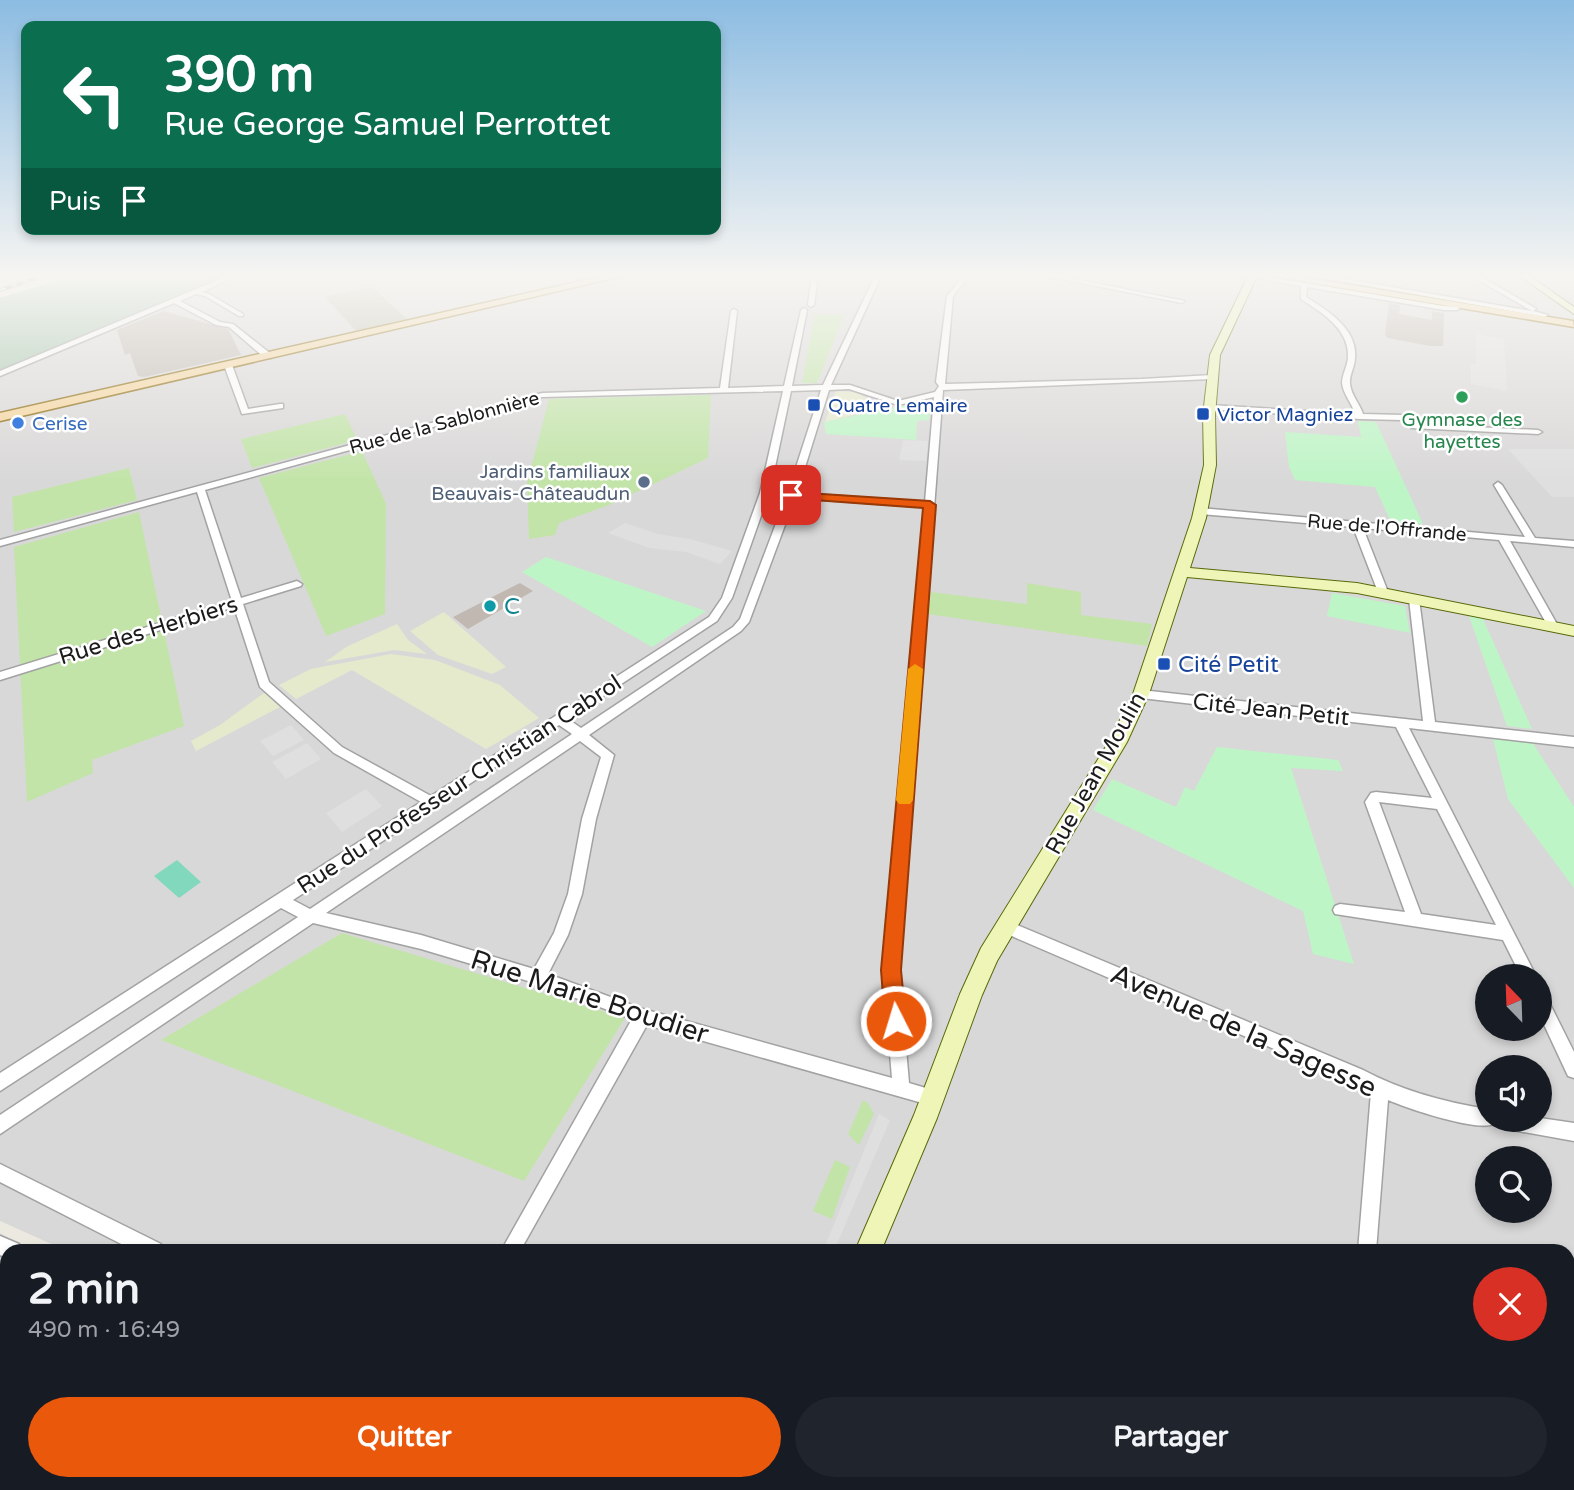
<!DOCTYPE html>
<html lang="fr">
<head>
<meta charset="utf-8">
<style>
	:root { --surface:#171b24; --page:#20242c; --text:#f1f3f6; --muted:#9ea1a6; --accent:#ea580c }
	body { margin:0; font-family:"Varela Round",sans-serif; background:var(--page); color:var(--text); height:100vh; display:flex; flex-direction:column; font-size:26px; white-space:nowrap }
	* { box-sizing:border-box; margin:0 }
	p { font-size:23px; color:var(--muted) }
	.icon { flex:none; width:38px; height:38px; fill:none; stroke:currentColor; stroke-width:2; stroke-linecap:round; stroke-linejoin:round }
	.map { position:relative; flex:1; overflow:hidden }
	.side { position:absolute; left:0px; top:1244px; width:1575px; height:247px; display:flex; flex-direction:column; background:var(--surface); border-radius:21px 21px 0 0; box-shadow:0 4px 10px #0003 }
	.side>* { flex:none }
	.banner { position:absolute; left:21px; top:21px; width:700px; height:214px; border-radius:14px; box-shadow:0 4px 10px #0003; background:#0b6e4f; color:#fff; overflow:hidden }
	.needle { width:46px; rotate:337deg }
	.tools { position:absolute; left:1475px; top:964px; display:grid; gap:14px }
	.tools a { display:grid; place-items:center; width:77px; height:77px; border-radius:50%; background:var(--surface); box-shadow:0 4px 10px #0003; font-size:35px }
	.pin { position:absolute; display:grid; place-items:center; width:60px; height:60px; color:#fff; margin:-30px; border-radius:14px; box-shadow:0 4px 10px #0006 }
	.me { position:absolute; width:77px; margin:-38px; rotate:355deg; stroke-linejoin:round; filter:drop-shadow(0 0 5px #0008) }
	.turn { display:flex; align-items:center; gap:24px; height:147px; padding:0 28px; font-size:32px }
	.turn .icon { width:91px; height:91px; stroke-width:2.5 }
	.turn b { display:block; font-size:49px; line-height:60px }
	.then { display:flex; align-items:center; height:66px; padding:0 28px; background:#0003; gap:14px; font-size:26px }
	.round { display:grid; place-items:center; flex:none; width:74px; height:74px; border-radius:37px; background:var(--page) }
	.summary { display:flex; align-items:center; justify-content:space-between; height:119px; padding:0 28px }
	h1 { font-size:42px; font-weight:800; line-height:52px }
	.action { display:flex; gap:14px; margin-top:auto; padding:14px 28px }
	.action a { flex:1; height:80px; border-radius:42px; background:var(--accent); color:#fff; font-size:28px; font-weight:800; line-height:80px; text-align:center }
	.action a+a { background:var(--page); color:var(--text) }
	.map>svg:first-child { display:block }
</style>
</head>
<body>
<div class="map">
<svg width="1574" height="1490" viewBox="0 0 1574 1490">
	<rect width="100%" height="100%" fill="#ece9e1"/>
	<path fill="#d9d8d8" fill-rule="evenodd" d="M231 274H1574V1490H0V1233L32 1251H7V1484H1568V1251H67L0 1221V370ZM1488 976H1540V1029H1488ZM1488 1068H1540V1120H1488ZM1488 1158H1540V1211H1488Z"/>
	<path fill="#bec0ad" d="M371 286 408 320 356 331 325 297Z"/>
	<path fill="#e6eacc" d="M836 391 856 392 882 408 825 422Z
		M444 612 506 667 492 674 438 655 410 631Z
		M397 624 408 640 427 654 394 650 325 662 348 646Z
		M391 654 435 660 500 685 539 718 486 749 352 670 296 699 279 685 311 669Z
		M264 693 280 707 196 751 191 741 220 725Z"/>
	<path fill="#c2e4a8" d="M815 314 844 315 817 383H802Z
		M711 395 708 458 609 505 559 523 555 535 529 539 527 483 549 399Z
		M345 414 357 440 252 468 241 439Z
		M362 451 386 504 385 614 326 636 259 478Z
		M129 468 137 500 14 532 12 497Z
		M139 512 184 726 92 760 93 773 27 802 14 547Z
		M1027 583 1081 592V615L1152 624 1147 646 928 614 931 592 1027 604Z
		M342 933 625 1018 524 1181 161 1040Z
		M863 1100 868 1103 874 1114 859 1145 848 1134Z
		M835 1160 850 1167 832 1219 813 1211Z"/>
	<path fill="#a3c4aa" d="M77 274H231L0 370V298Z"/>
	<path fill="#bef5c6" d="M931 400 929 420 917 421 916 440 826 434 824 422Z
		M1358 421 1376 422 1423 524 1391 522 1375 487 1295 480 1289 467 1285 432 1361 437Z
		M546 557 706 611 652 647 522 572Z
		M1332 593 1405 606 1410 633 1327 616Z
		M1469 616 1483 619 1532 729 1507 726Z
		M1492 735 1534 740V745L1574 807V888L1508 799Z
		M1217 747 1338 760 1343 771 1291 768 1354 964 1313 954 1303 911 1093 810 1112 779 1176 807 1185 787 1194 791Z"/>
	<path fill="#82d8bc" d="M177 860 201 882 179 898 154 876Z"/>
	<path fill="#dfdfdf" d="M1476 334 1504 339 1507 391 1471 384V364H1476Z
		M903 440 928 441 926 461 899 460Z
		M1508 449H1574V497H1552Z
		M625 523 658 534 690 539 732 551 720 564 686 552 649 548 608 533Z
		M291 725 304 740 273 756 260 741Z
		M307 743 321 759 286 779 272 762Z
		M366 789 382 806 342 832 326 813Z
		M879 1114 890 1120 834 1251H823Z"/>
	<path fill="#c0b8b1" d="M1389 303 1400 305 1399 314 1432 320V311L1444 313 1443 346H1430L1388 338 1385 335Z
		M163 311 228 329 241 355 144 377 138 376 130 353 125 355 117 330Z
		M520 583 533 591 468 629 453 617Z"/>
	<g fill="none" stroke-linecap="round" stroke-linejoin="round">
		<g stroke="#a2a2a2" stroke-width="3">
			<path id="street" d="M232 274H241L202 292 209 294 243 314V316H239L205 296 196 294 180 301 220 322 233 324 271 354V358H265L229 327 216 325 174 303 0 376V371Z
				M812 274H818L814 305 811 307 808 305Z
				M876 274H882L831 385H850L898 401 935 392 939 386 936 382 947 296 965 274H971L953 296 945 384 1142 379 1212 375 1216 377 1212 379 943 390 899 969 909 1083 939 1092 941 1098 939 1104 933 1106 647 1025 520 1251H501L632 1019 538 984 421 949 313 923 0 1134V1115L298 917 281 908 0 1091V1073L421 802 334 753 260 687 234 607 0 680V672L232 601 197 492 0 546V540L542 393 720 388 731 311 734 309 737 311 728 388 784 386 801 310 804 308 807 310 792 386 823 385ZM849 389 898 405 934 397 925 502 797 493 829 390ZM821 390 788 492 770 491 791 391ZM783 391 760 493 722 598 709 617 431 796 342 747 269 682 243 604 301 586 302 584 297 581 241 598 205 490 542 397ZM768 496 786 497 740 619 733 627 581 728 568 719 717 621 732 598ZM795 498 925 507 883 969 892 1078 643 1009 548 974 568 935 582 894 596 819 614 755 589 735 741 631 749 622ZM559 725 572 734 310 909 293 900ZM580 741 601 757 582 819 568 894 554 933 534 969 421 935 326 913Z
				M1035 274H1049L1185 301 1182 303Z
				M1234 274H1250L1444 306 1459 307 1460 308 1457 310H1444L1307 287 1306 297C1327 310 1358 329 1355 358 1355 367 1349 375 1350 384 1351 395 1360 404 1363 414L1403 415 1413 424 1538 430 1542 432 1538 434 1411 428 1401 420 1360 419 1207 409V405H1210L1355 414C1352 403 1343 394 1342 383 1342 374 1348 366 1348 356 1349 329 1321 312 1301 299V286Z
				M1300 274H1315L1532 311 1468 274H1476L1535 308 1536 309 1533 311 1548 315 1545 317Z
				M225 363 232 365 248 409 280 404H283V408L242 414 224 365Z
				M1498 482 1502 485 1535 538 1574 541V547L1510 541 1558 626 1557 628H1549L1499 540 1363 528 1388 592 1383 595 1378 592 1353 527 1200 514 1195 511 1200 508 1525 537 1494 485Z
				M1414 596 1419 599 1435 722 1574 737V747L1409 728 1536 976H1521L1503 940 1335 914 1333 910 1335 906 1340 904 1405 912 1365 802 1371 793 1376 792 1432 798 1396 727 1141 698 1135 694 1141 690 1423 721 1409 599ZM1379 802 1437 809 1496 925 1421 914Z
				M1005 920 1363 1070C1403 1091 1443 1102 1488 1109V1120H1540V1118L1574 1123V1141L1501 1128 1494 1124C1476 1132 1407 1108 1388 1100L1376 1251H1358L1371 1092 1351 1082 1000 931 998 926 1000 921Z
				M1540 992 1545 994 1574 1052V1078L1568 1076 1540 1016Z
				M0 1164 161 1244 163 1251H135L0 1182Z
				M0 1236 19 1244 21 1251H7V1258L0 1255Z
				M27 1484H50L47 1490H24Z
				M367 1484H389L386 1490H364Z
				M440 1484H470L473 1490H443Z
				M606 1484H636L639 1490H609Z
				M1341 1484H1363L1362 1490H1340Z"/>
		</g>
		<g stroke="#59690a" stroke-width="2">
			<path id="secondary" d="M1249 274H1258L1220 355 1215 415 1216 465 1206 518 1190 568 1357 583 1574 626V636L1357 593 1187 577 1149 694 1127 742 997 961 982 995 937 1118 881 1251H855L914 1115 960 994 981 948 1110 740 1133 694 1192 518 1204 465 1203 415 1210 355Z
				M1517 274H1527L1574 307V314Z
				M759 1484H790L788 1490H757Z"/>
		</g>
		<g stroke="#8a6708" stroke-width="3">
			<path id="primary" d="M612 274H631L0 421V413Z
				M1258 274H1283L1573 321 1574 327Z"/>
		</g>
		<use href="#street" fill="#fff" fill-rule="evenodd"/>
		<use href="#secondary" fill="#eef5b6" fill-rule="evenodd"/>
		<use href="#primary" fill="#f6d59c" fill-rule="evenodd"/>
		<g stroke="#696969" stroke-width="3.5">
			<path id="rail" d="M0 290 49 274"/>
		</g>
		<use href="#rail" stroke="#fff" stroke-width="2" stroke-dasharray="6" stroke-linecap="butt"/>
	</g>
	<linearGradient id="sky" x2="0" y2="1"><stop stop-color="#8cbce2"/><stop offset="0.57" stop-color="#f6f5f2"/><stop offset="1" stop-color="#f6f5f2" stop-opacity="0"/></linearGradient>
	<rect width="1574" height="483" fill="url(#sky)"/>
	<path fill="#ea580c" stroke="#983908" stroke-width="2" d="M791 492 930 501 936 505 901 970 906 1021 903 1027 896 1030 888 1027 885 1021 881 970 923 508 787 498 785 495Z"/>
	<path fill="#f59e0b" d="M915 664 923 669 913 800 910 804H899L896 800 908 669Z"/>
	<circle fill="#2e9e5b" stroke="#fff" stroke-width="2.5" cx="1462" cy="397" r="7"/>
	<g fill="#1a4fb4" stroke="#fff" stroke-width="2.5">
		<rect x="807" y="398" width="14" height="14" rx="3.5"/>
		<rect x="1196" y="407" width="14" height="14" rx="3.5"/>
		<rect x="1157" y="657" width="14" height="14" rx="3.5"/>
	</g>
	<circle fill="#3f7fe0" stroke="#fff" stroke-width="2.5" cx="18" cy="423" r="7"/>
	<circle fill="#5c6f8a" stroke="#fff" stroke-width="2.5" cx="644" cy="482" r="7"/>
	<circle fill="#0f9aa8" stroke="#fff" stroke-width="2.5" cx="490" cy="606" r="7"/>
	<g text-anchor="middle" stroke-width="5" stroke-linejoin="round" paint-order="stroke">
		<g font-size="19" fill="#164399" stroke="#fff" text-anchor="start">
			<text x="828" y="412">Quatre Lemaire</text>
			<text x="1217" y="421">Victor Magniez</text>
		</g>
		<g font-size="19" fill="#27864d" stroke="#fff">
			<text x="1462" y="426">Gymnase des<tspan x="1462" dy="22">hayettes</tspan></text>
		</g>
		<g font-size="19" fill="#1b1b1b" stroke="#fff">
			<text transform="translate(444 422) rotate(-15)" y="7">Rue de la Sablonnière</text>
			<text transform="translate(1387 527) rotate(5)" y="7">Rue de l'Offrande</text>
		</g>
		<g font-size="19" fill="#366cbe" stroke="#fff" text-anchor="start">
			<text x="32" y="430">Cerise</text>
		</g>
		<g font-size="19" fill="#4e5e75" stroke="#fff" text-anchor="end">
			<text x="630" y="478">Jardins familiaux<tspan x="630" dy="22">Beauvais-Châteaudun</tspan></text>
		</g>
		<g font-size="23" fill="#0d838f" stroke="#fff" text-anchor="start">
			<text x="504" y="614">C</text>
		</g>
		<g font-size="23" fill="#1b1b1b" stroke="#fff">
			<text transform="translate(148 630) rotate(-17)" y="8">Rue des Herbiers</text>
			<text transform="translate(1271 709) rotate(6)" y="8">Cité Jean Petit</text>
			<text transform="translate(1095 773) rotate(-61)" y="8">Rue Jean Moulin</text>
			<text transform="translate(459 784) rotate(-33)" y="8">Rue du Professeur Christian Cabrol</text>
		</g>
		<g font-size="23" fill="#164399" stroke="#fff" text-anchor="start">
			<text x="1178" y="672">Cité Petit</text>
		</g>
		<g font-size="28" fill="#1b1b1b" stroke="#fff">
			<text transform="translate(590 996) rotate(18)" y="10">Rue Marie Boudier</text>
			<text transform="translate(1244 1030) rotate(24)" y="10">Avenue de la Sagesse</text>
		</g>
	</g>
</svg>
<div class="tools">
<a><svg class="needle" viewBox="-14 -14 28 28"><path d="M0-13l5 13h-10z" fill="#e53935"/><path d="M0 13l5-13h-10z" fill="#9ea1a6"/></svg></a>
<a><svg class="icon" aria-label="sound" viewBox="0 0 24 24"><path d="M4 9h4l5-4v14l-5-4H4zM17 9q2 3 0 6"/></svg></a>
<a><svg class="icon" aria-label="search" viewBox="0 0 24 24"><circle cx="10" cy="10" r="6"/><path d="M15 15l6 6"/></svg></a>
</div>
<div class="pin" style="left:791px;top:495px;background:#d93025"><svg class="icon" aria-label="arrive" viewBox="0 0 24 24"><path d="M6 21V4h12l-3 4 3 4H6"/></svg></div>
<svg class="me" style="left:896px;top:1021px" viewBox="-20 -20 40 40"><circle r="17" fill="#ea580c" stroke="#fff" stroke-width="3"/><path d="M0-11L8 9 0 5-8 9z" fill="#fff"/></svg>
<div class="banner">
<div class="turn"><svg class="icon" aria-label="left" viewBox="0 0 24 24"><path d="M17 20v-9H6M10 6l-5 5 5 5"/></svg><div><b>390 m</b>Rue George Samuel Perrottet</div></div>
<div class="then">Puis<svg class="icon" aria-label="arrive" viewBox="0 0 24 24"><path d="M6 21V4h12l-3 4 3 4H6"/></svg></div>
</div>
<section class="side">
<div class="summary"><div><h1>2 min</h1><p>490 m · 16:49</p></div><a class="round" style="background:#d93025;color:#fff"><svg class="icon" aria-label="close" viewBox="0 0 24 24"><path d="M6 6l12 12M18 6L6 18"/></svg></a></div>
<div class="action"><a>Quitter</a><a>Partager</a></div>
</section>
</div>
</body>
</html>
